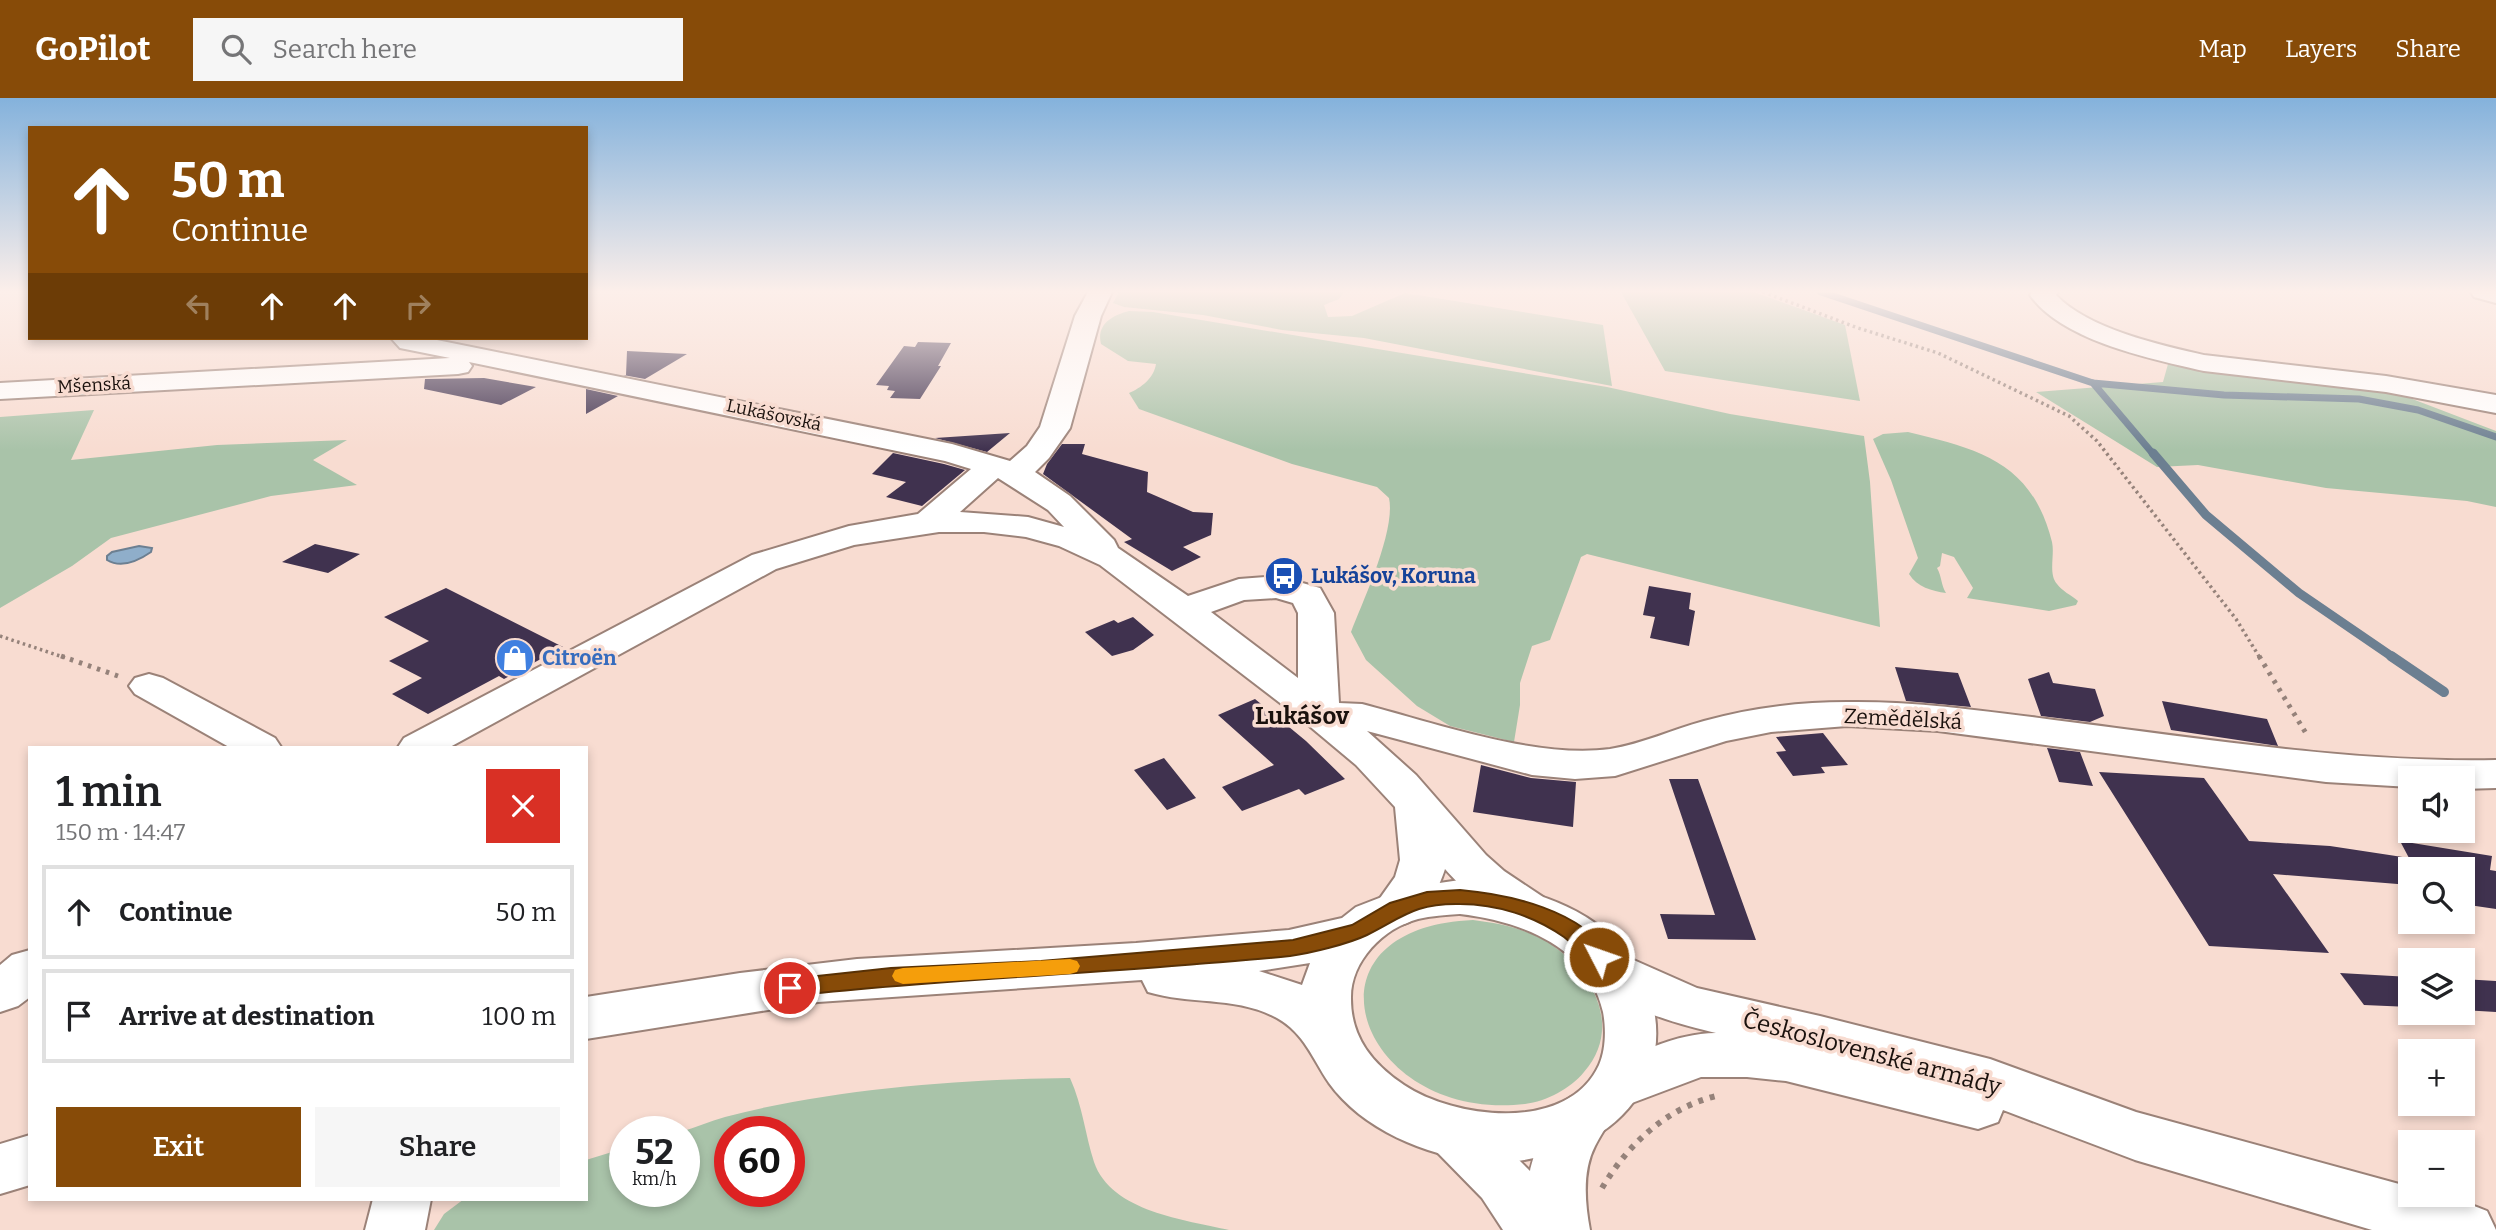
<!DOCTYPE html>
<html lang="en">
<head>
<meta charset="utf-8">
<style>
	:root { --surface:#fff; --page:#f6f6f6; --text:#202124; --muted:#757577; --line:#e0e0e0; --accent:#874b08 }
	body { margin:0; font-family:Bitter,serif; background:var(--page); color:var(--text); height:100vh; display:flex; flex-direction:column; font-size:26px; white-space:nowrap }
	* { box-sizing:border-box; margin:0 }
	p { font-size:23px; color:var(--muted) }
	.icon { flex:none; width:38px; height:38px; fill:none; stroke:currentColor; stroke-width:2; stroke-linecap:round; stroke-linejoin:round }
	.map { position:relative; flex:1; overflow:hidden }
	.details { position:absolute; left:28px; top:648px; width:560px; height:455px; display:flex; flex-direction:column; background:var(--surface); border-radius:0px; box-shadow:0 4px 10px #0003 }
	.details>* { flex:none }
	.guide { position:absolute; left:28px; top:28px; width:560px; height:214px; border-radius:0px; box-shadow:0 4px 10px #0003; background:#874b08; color:#fff; overflow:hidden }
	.fabs { position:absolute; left:2398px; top:668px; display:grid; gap:14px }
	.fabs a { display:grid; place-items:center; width:77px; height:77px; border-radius:0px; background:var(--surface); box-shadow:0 4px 10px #0003; font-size:35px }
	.speed { position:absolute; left:609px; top:1018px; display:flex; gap:14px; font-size:35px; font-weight:700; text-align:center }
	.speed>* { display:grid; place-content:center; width:91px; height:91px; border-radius:50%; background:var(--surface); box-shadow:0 4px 10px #0003; line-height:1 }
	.speed small { font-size:18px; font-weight:400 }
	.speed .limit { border:10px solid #d22; background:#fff; color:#111 }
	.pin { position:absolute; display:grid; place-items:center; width:60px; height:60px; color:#fff; margin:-30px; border:4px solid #fff; border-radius:50%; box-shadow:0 2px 7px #0007 }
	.me { position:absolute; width:77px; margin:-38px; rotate:311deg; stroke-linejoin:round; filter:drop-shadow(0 0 5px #0008) }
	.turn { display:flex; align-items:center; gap:24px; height:147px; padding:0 28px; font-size:32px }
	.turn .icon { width:91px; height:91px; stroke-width:2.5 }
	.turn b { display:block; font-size:49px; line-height:60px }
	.lanes { display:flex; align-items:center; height:66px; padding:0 28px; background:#0003; justify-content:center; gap:35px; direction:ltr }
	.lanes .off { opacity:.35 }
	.round { display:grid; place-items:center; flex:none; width:74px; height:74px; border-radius:0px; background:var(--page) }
	.head { display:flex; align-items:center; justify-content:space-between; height:119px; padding:0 28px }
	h1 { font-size:42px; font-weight:600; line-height:52px }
	.cta { display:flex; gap:14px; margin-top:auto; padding:14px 28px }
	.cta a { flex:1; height:80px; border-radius:0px; background:var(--accent); color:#fff; font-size:28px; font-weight:600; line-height:80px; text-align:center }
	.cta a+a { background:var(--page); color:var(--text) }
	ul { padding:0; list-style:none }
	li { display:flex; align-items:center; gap:21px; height:94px; margin:0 14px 10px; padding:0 14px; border:4px solid var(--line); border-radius:0px }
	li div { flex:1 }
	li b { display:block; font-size:26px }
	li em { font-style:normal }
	header { display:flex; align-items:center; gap:42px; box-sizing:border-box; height:98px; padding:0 35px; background:var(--accent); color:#fff }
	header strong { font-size:33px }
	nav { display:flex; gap:38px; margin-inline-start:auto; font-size:24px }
	.search { width:490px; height:63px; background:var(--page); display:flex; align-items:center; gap:18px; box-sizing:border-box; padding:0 24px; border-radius:0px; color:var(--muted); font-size:26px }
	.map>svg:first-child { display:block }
</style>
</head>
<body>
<header>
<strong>GoPilot</strong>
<div class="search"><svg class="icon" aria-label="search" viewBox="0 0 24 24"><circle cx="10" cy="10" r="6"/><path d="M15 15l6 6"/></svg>Search here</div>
<nav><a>Map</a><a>Layers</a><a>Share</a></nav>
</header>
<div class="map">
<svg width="2496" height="1132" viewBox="0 0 2496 1132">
	<rect width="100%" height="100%" fill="#f8dcd1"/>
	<path fill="#a9c3a9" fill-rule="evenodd" d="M1119 194H1344L1339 201 1324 207 1328 219 1352 218 1405 195 1603 227 1612 288 1364 240 1282 232 1203 217 1124 209 1113 205Z
		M1621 194H1754L1845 227 1860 303 1665 273Z
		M1129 213 1153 214 1607 289 1730 316 1864 338 1870 384 1880 529 1587 456 1581 459 1550 542 1532 548 1520 585V607L1514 644 1450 628 1417 608 1366 562 1351 534C1363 503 1396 432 1389 400L1377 389 1292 366 1139 311 1129 295C1141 290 1154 280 1156 266L1128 263 1101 246C1096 226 1113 217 1129 213Z
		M2168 266 2225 274 2381 289 2496 333V409L2467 403 2326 390 2198 367 2157 369 2036 294 2163 284Z
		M94 312 71 362 217 347 347 342 313 362 357 387 271 398 111 440 72 468 0 510V319Z
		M1908 334C1979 351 2032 364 2052 444 2055 457 2048 476 2057 486 2062 493 2071 497 2078 503L2076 507 2049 513 1967 500 1973 490 1954 459 1942 455 1940 468 1937 470C1942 479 1941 487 1946 495 1932 493 1917 489 1909 476L1918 460 1891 382 1873 341 1883 336Z
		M1473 822C1498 825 1522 830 1544 842 1590 869 1625 927 1584 974 1570 991 1547 1003 1525 1006 1359 1025 1289 830 1473 822Z
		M1070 980C1083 1009 1085 1036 1094 1064 1111 1114 1186 1122 1229 1132H434L444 1116 464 1101H586V1062L625 1050V1094H684V1034H680C695 1030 710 1023 725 1019 830 991 962 981 1070 980ZM789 1034V1094H730V1034Z"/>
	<path fill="#8faeca" stroke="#6c7f91" stroke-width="2" d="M139 448 152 450 151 454C138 463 122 471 107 462V458L112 454Z"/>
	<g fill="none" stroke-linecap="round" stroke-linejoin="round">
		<path stroke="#6c7f91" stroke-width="7" d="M1821 194 2093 285 2224 297 2359 301 2418 312 2496 339
			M2093 285 2154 357"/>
		<path stroke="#6c7f91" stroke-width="9" d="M2153 355 2206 417 2299 495 2394 560"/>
		<path stroke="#6c7f91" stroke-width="10" d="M2391 558 2444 594"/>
	</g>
	<path fill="#40324f" d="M918 244 951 245 938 268H941L920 301 890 300 895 293 887 292 889 288 876 287 904 248 915 249Z
		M627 253 687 256 645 281 623 277H626Z
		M484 280 536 289 501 307 424 291 425 281Z
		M586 291 618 298 586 316Z
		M1010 335 987 354 935 340Z
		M1062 346H1085L1082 356 1148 374 1147 394 1193 414 1213 415 1211 437 1183 449 1201 459 1172 473 1124 444 1132 441 1043 376 1047 366Z
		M893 355 944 366 965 372 922 408 886 399 906 384 872 376Z
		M315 446 360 456 328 475 282 464Z
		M1649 488 1691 495 1689 511 1695 513 1689 548 1650 540 1655 519 1643 517Z
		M446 490 563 549 504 581 499 578 428 616 392 596 422 580 389 563 429 543 384 519Z
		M1133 519 1154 537 1133 552 1112 558 1085 534 1114 522 1118 525Z
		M1895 569 1958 575 1971 609 1906 603Z
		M2049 574 2053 585 2095 591 2104 618 2090 624 2041 618 2028 581Z
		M1255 601 1306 643 1345 681 1305 697 1299 691 1242 713 1222 689 1274 667 1218 617Z
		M2162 603 2267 621 2278 648 2171 632Z
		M1823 635 1848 667 1821 669 1825 675 1793 678 1776 654 1786 653 1776 639Z
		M2047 650 2080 654 2093 688 2059 684Z
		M1164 660 1196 700 1167 712 1134 672Z
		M1481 667 1531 680 1576 684 1573 729 1473 714Z
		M2099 674 2204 680 2249 743 2330 748 2409 760 2400 743 2492 758 2490 772 2496 773V811L2462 806V772H2415L2410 762V787L2273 776 2329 855 2209 848Z
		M1669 681H1698L1756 842 1668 841 1660 816 1715 817Z
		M2340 875 2410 879V909L2364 907Z
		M2462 881 2496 883V914L2462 912Z"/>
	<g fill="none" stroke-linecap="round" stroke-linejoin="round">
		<g stroke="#9b8278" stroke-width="4">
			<path id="minor" d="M1088 194H1112L1101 218 1070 330 1049 360 1035 374 1070 398 1114 442 1118 450 1188 498 1239 481 1278 478 1320 490 1334 515 1339 605 1362 606C1436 625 1535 661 1610 651 1642 646 1674 631 1704 623 1750 610 1799 604 1847 604 1916 603 1985 613 2054 622 2201 640 2348 665 2496 662V690L2462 691V681H2410V689L2326 684 1938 633 1847 628 1771 634 1726 643 1615 678 1575 681 1532 677 1367 633 1416 677 1486 757 1504 773 1543 799 1550 811 1543 823C1538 825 1532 828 1527 828 1501 829 1460 788 1445 771 1439 790 1421 828 1396 827 1391 827 1385 824 1380 822L1373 810 1395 779 1400 762 1395 709 1356 667 1301 621 1100 467 1059 448 1026 439 984 434H939L854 447 776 471 450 649H398L404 640 752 457 849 428 918 416 971 371 945 363 469 264 472 268 468 274 458 276 0 301V285L450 260 400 250 391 240H427L952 346 1010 363 1027 348 1040 329 1075 218ZM998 380 1048 412 1064 429 1028 419 960 414ZM1276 500 1293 505 1298 515V580L1211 514 1244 502Z
				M2032 194H2058L2056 197C2088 231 2160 247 2204 257L2386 278 2496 297V315L2386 294 2204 273C2152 261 2062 243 2030 197Z
				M2471 194H2496V205L2474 199Z
				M149 576 163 580 275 640 281 649H229L135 596 129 588 135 580Z
				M30 852V899L18 908 0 914V867L12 857Z
				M1611 852 1697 890 1820 918 1990 961 2136 1014 2410 1089V1097C2438 1097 2461 1102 2487 1113L2496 1132H2372L2135 1062 2003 1012 1998 1024 1978 1031 1786 983 1747 979H1701L1616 1011 1607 1007 1612 1018C1607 1028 1600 1038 1595 1048 1582 1073 1585 1105 1590 1132H1503L1482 1100 1435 1052 1427 1035 1435 1018 1455 1011 1475 1018 1530 1073C1537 1045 1556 985 1594 998L1589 988 1597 972C1635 957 1675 935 1716 935 1678 926 1605 907 1586 871L1593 857Z
				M373 1101H431L425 1132H365Z"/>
		</g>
		<g stroke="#9b8278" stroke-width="4">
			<path id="major" d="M1460 782C1509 787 1564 799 1603 831 1686 899 1670 1014 1569 1050 1540 1060 1512 1067 1481 1063 1426 1058 1362 1031 1329 985 1312 960 1305 936 1277 920 1237 898 1190 907 1148 894L1142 882 818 904 586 941V899L740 875 857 861 1136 845 1289 832 1342 820 1356 809 1405 790ZM1460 816C1520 823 1588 848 1603 914 1606 930 1606 951 1599 967 1568 1035 1455 1021 1404 987 1373 966 1351 940 1351 901 1350 864 1383 830 1418 821 1431 818 1446 817 1460 816ZM1310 865 1302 887 1259 873Z
				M30 1037V1087L0 1096V1046Z"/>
		</g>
		<path stroke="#95827a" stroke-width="3.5" stroke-dasharray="2.5 3.5" stroke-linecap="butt" d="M1763 194 1858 230 1938 255 2069 318 2097 343 2236 521 2260 560
			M0 538 66 560"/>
		<path stroke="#95827a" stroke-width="5" stroke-dasharray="3.5 6" stroke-linecap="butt" d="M61 558 118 578
			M2259 558 2307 637"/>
		<path stroke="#95827a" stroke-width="6" stroke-dasharray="5 7" stroke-linecap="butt" d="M1602 1090C1629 1045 1667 1009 1720 997"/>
		<use href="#minor" fill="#fff" fill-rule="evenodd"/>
		<use href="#major" fill="#fff" fill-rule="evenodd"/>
	</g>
	<linearGradient id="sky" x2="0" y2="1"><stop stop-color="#84b2dc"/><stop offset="0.55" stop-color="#fcefea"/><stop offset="1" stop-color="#fcefea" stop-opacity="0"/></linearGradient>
	<rect width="2496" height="352" fill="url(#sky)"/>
	<path fill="#874b08" stroke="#583105" stroke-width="2" d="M1460 792C1507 796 1584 812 1610 859L1607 864C1591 869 1577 849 1564 839 1534 818 1497 806 1460 806 1415 805 1403 819 1367 837 1348 846 1311 855 1290 858 1255 862 1220 864 1185 867 1053 878 921 883 790 898L783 895 780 890 783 884 790 881 891 870 1041 863 1293 842 1352 827 1390 805 1427 794Z"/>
	<path fill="#f59e0b" d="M1070 861 1077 863 1080 868 1077 874 1070 876 903 886 895 883 892 878 895 872 903 870Z"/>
	<defs>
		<g id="bus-disc" transform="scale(2.0125)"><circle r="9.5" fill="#1a4fb4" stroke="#f8dcd1"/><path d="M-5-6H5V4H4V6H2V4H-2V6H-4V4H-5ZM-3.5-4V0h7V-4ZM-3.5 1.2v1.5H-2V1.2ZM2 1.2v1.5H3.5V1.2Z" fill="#fff"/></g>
		<g id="shop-disc" transform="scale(2.0125)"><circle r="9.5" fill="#3f7fe0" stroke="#f8dcd1"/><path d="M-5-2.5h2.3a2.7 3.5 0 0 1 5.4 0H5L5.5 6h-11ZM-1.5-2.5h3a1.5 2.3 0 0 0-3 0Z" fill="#fff"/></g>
	</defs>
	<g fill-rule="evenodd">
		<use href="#bus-disc" x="1284" y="478"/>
		<use href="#shop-disc" x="515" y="560"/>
	</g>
	<g text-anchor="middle" stroke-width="7" stroke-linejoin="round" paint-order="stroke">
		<g font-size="18" fill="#1a110d" stroke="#f8dcd1">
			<text transform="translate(94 287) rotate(-3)" y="6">Mšenská</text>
			<text transform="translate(774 317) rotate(12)" y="6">Lukášovská</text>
		</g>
		<g font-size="21" font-weight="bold" fill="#164399" stroke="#f8dcd1" text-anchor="start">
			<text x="1311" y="485">Lukášov, Koruna</text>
		</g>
		<g font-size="21" font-weight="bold" fill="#366cbe" stroke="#f8dcd1" text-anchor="start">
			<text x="542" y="567">Citroën</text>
		</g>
		<g font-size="21" fill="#1a110d" stroke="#f8dcd1">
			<text transform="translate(1903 621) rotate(3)" y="7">Zemědělská</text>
		</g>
		<g font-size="24" font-weight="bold" fill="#1a110d" stroke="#f8dcd1">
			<text x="1302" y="626">Lukášov</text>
		</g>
		<g font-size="24" fill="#1a110d" stroke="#f8dcd1">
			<text transform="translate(1872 955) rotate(15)" y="8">Československé armády</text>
		</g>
	</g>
</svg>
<div class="fabs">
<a><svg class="icon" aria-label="sound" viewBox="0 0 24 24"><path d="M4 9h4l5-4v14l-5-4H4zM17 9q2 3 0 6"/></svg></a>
<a><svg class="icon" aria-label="search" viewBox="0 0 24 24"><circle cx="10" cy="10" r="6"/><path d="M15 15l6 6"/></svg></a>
<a><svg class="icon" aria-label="layers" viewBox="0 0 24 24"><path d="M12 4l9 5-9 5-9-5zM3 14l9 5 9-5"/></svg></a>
<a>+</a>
<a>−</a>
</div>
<div class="speed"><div>52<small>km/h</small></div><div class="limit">60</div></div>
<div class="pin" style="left:790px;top:890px;background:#d93025"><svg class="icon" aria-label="arrive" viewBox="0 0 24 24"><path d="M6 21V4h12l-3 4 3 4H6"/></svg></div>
<svg class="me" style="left:1599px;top:859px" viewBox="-20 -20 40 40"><circle r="17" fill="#874b08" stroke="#fff" stroke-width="3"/><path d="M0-11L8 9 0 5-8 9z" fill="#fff"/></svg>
<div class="guide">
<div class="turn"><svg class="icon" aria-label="ahead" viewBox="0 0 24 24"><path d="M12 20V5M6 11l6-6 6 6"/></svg><div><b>50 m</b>Continue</div></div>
<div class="lanes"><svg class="icon off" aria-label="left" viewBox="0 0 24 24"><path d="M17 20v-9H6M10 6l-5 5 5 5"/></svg><svg class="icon" aria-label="ahead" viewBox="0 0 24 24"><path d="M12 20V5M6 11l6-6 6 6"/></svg><svg class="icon" aria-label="ahead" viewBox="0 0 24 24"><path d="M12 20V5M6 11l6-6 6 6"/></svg><svg class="icon off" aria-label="right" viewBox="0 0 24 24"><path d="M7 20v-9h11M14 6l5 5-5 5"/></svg></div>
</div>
<section class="details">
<div class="head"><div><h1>1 min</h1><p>150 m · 14:47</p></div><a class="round" style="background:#d93025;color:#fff"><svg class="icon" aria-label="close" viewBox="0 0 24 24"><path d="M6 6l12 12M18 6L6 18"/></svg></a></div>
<ul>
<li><svg class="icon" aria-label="ahead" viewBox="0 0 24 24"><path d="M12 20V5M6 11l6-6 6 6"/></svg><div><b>Continue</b></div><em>50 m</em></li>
<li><svg class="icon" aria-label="arrive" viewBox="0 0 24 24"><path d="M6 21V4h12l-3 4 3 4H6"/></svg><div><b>Arrive at destination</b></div><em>100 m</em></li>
</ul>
<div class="cta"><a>Exit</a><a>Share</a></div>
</section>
</div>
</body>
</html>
